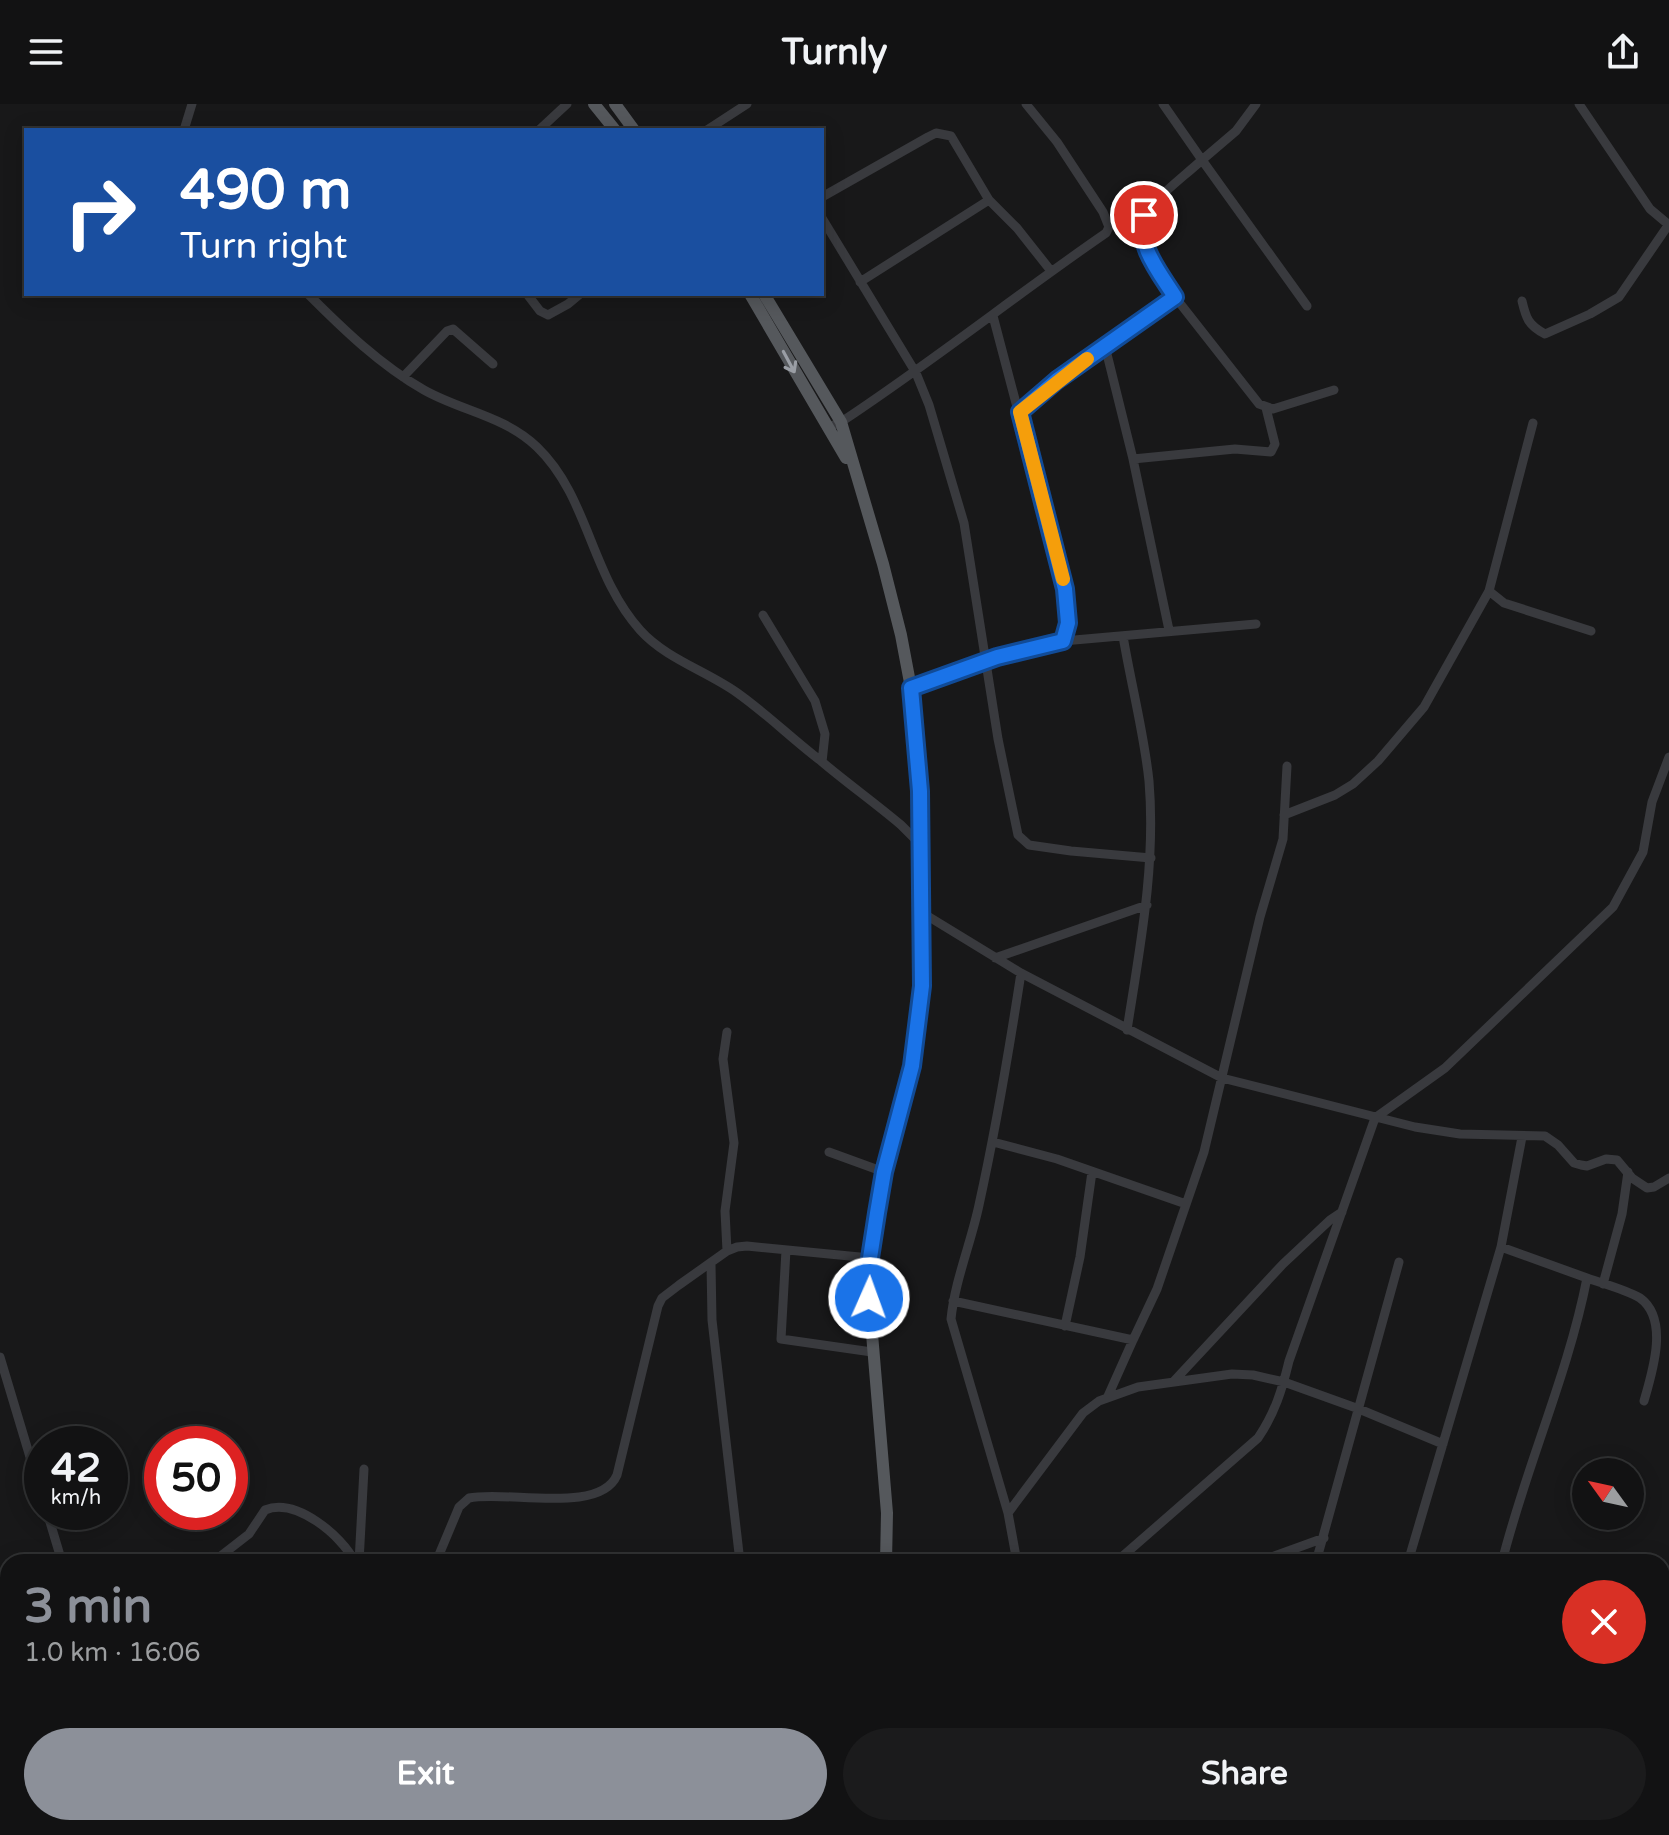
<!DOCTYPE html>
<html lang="en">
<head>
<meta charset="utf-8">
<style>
	:root { --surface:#121213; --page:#1b1b1c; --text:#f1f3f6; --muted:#9c9ea0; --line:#313233; --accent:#8c9099 }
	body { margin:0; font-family:"Varela Round",sans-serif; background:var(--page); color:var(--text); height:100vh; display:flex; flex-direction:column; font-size:30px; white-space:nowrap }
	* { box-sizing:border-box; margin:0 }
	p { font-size:26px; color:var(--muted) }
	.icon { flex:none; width:44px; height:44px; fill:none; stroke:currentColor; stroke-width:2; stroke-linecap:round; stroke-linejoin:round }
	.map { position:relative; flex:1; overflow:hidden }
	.details { position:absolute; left:0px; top:1450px; width:1670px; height:282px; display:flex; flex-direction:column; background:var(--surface); border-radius:24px 24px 0 0; box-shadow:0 4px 20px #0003,0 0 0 2px var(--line) }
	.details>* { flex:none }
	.guide { position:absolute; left:24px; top:24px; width:800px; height:168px; border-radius:0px; box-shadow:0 4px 20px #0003,0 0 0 2px var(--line); background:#1a4fa0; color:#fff; overflow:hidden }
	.needle { width:52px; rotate:303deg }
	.fabs { position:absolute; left:1572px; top:1354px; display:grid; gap:16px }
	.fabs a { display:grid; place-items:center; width:72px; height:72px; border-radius:50%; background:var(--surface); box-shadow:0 4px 20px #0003,0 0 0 2px var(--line); font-size:40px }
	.speed { position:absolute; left:24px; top:1322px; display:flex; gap:16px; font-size:40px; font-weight:700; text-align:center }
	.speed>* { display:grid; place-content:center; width:104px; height:104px; border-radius:50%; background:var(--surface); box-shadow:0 4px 20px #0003,0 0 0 2px var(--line); line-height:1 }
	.speed small { font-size:20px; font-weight:400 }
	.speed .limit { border:12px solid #d22; background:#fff; color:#111 }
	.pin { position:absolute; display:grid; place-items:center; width:68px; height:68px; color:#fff; margin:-34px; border:4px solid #fff; border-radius:50%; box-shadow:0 2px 8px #0007 }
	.me { position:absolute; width:88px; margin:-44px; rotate:2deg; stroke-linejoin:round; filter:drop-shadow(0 0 6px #0008) }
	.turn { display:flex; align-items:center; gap:28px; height:168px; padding:0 24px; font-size:36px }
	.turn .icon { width:104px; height:104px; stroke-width:2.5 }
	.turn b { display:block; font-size:56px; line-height:68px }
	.round { display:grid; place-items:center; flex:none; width:84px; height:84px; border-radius:42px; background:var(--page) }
	.head { display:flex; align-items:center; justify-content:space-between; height:136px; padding:0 24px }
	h1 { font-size:48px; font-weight:800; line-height:60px; color:var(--accent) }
	.action { display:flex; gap:16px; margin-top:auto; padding:16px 24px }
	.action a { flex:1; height:92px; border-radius:48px; background:var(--accent); color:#fff; font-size:32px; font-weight:800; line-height:92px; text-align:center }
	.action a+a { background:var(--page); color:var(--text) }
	header { display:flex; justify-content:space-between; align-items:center; height:104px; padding:0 24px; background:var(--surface); font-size:36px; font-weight:800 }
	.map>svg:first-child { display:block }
</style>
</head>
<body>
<header><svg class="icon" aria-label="menu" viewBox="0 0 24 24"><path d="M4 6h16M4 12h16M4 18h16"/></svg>Turnly<svg class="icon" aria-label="share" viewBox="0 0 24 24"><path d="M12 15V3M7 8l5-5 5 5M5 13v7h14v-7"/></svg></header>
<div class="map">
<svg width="1669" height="1731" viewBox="0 0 1669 1731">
	<rect width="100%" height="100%" fill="#181819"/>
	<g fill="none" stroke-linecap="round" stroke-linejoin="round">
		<path stroke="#393a3e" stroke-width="9" d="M1256 0 1236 27 1202 56 1307 202
			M1579 0 1650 105 1669 121
			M184 26 192 0
			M539 26 567 0
			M707 26 747 0
			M822 93 928 33 936 29 951 32 989 96 1017 124 1051 167
			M822 114 916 269 929 301 964 419 998 635 1018 731 1029 741 1071 747 1151 754
			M860 178 989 96
			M308 190C343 225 380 261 424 286 461 307 505 312 537 343 589 393 590 470 640 526 665 554 706 567 736 588 766 609 792 635 821 657 847 679 875 699 901 721L921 741
			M527 190 540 207 548 211 568 200 580 190
			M1175 193 1259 300 1273 305 1334 286
			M1522 197C1526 214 1528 221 1545 230L1590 210 1619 193 1669 120
			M993 212 1065 485 1068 519 1063 537
			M1105 242 1133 355 1169 526
			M403 273 447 227 453 225 493 260
			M1020 308 1057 276 1175 193C1122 112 1136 114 1202 56L1163 0
			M827 324 841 318C932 258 1016 191 1106 129L1109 123 1103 108 1057 38 1026 0
			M1133 355 1235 345 1271 348 1275 340 1266 304
			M1489 487 1504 499 1591 527
			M763 511 815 597 825 630 822 658
			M1123 532C1131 580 1144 629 1149 677 1156 761 1140 843 1127 926
			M911 584 997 553 1063 537 1256 520
			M1284 711 1335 691 1353 680 1378 657 1424 603 1489 487 1533 319
			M921 808 1021 869 1222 974 1415 1023 1460 1030 1545 1032 1558 1041 1574 1059 1581 1061 1587 1062 1606 1055 1617 1056 1632 1074 1647 1084 1654 1083 1669 1074
			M995 854 1147 801
			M993 1038 1057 1055 1186 1100
			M829 1048 884 1068
			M1501 1143 1587 1174C1568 1271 1526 1362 1502 1458
			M786 1146 781 1235 872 1248
			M727 1147 725 1107 734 1039 723 955 727 928
			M711 1160 712 1216 740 1458
			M1587 1174C1604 1180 1624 1185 1640 1194 1669 1215 1653 1266 1644 1297
			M1603 1180 1622 1110 1628 1068
			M953 1197 1133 1236 1157 1185 1204 1048 1260 813 1283 735 1287 662
			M1065 1222 1080 1153 1092 1068
			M0 1253 42 1393
			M1174 1277 1283 1160 1330 1116 1342 1108
			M1108 1292 1133 1236
			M47 1408 62 1458
			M1008 1409 1083 1309 1099 1297 1138 1283 1232 1270 1253 1271 1284 1278 1359 1305 1443 1340
			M213 1458 249 1430 265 1406C296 1393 342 1432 355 1458
			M359 1458 364 1365
			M436 1458 459 1403 469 1394C506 1386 600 1411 617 1371L658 1202 662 1194 679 1181 727 1147 737 1143 747 1142 870 1154
			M1017 1458 1008 1409 951 1215C955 1176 971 1139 979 1101 996 1024 1009 947 1021 869
			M1116 1458 1258 1334C1275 1309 1282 1286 1289 1257L1375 1014 1445 964 1613 803 1643 748 1652 698 1669 653
			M1258 1458 1324 1434
			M1316 1458 1399 1158
			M1408 1458 1501 1143 1522 1033
			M0 1515 8 1516
			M0 1709 8 1695
			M641 1724V1731
			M761 1724V1731
			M1062 1724 1064 1731
			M1144 1724 1147 1731
			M1206 1724 1270 1726 1299 1731
			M76 1731 79 1724
			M412 1731 414 1724
			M889 1731 943 1726 971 1731
			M1333 1731 1335 1724"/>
		<path stroke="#55585c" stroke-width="12" d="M594 0 615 26
			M615 0 634 26
			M750 190 846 354
			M764 190 841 318 883 460 901 531 911 584 917 641 922 882 912 962 884 1068 877 1109 870 1154 869 1194 887 1409 886 1458
			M866 1724V1731"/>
	</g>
	<defs><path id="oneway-shaft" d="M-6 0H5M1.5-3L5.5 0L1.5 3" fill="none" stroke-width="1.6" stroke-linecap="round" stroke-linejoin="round" transform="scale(2)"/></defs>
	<use stroke="#9a9ea5" href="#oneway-shaft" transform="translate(789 258) rotate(62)"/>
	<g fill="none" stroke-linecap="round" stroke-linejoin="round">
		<g stroke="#114b97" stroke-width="20">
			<path id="route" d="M869 1194 870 1154 877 1109 884 1068 912 962 922 882 920 687 911 584 997 553 1063 537 1068 519 1065 485 1020 308 1057 276 1175 193C1160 169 1136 141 1144 111"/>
		</g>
		<use href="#route" stroke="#1a73e8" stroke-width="14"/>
		<path stroke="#f59e0b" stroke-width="14" d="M1063 475 1020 308 1087 255"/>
	</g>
</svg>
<div class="fabs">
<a><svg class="needle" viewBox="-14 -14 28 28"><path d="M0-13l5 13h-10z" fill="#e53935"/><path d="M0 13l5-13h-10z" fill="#9c9ea0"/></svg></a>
</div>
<div class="speed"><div>42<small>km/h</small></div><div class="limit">50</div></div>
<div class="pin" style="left:1144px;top:111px;background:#d93025"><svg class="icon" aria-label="arrive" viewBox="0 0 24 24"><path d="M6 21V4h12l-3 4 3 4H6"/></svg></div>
<svg class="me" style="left:869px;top:1194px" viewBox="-20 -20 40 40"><circle r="17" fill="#1a73e8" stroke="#fff" stroke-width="3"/><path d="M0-11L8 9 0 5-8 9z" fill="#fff"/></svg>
<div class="guide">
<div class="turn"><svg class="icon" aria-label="right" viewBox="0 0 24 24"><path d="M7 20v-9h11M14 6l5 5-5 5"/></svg><div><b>490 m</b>Turn right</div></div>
</div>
<section class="details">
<div class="head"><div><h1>3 min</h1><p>1.0 km · 16:06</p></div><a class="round" style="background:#d93025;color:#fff"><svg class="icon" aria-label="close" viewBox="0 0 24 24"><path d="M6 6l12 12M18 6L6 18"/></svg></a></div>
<div class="action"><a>Exit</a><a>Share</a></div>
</section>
</div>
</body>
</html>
